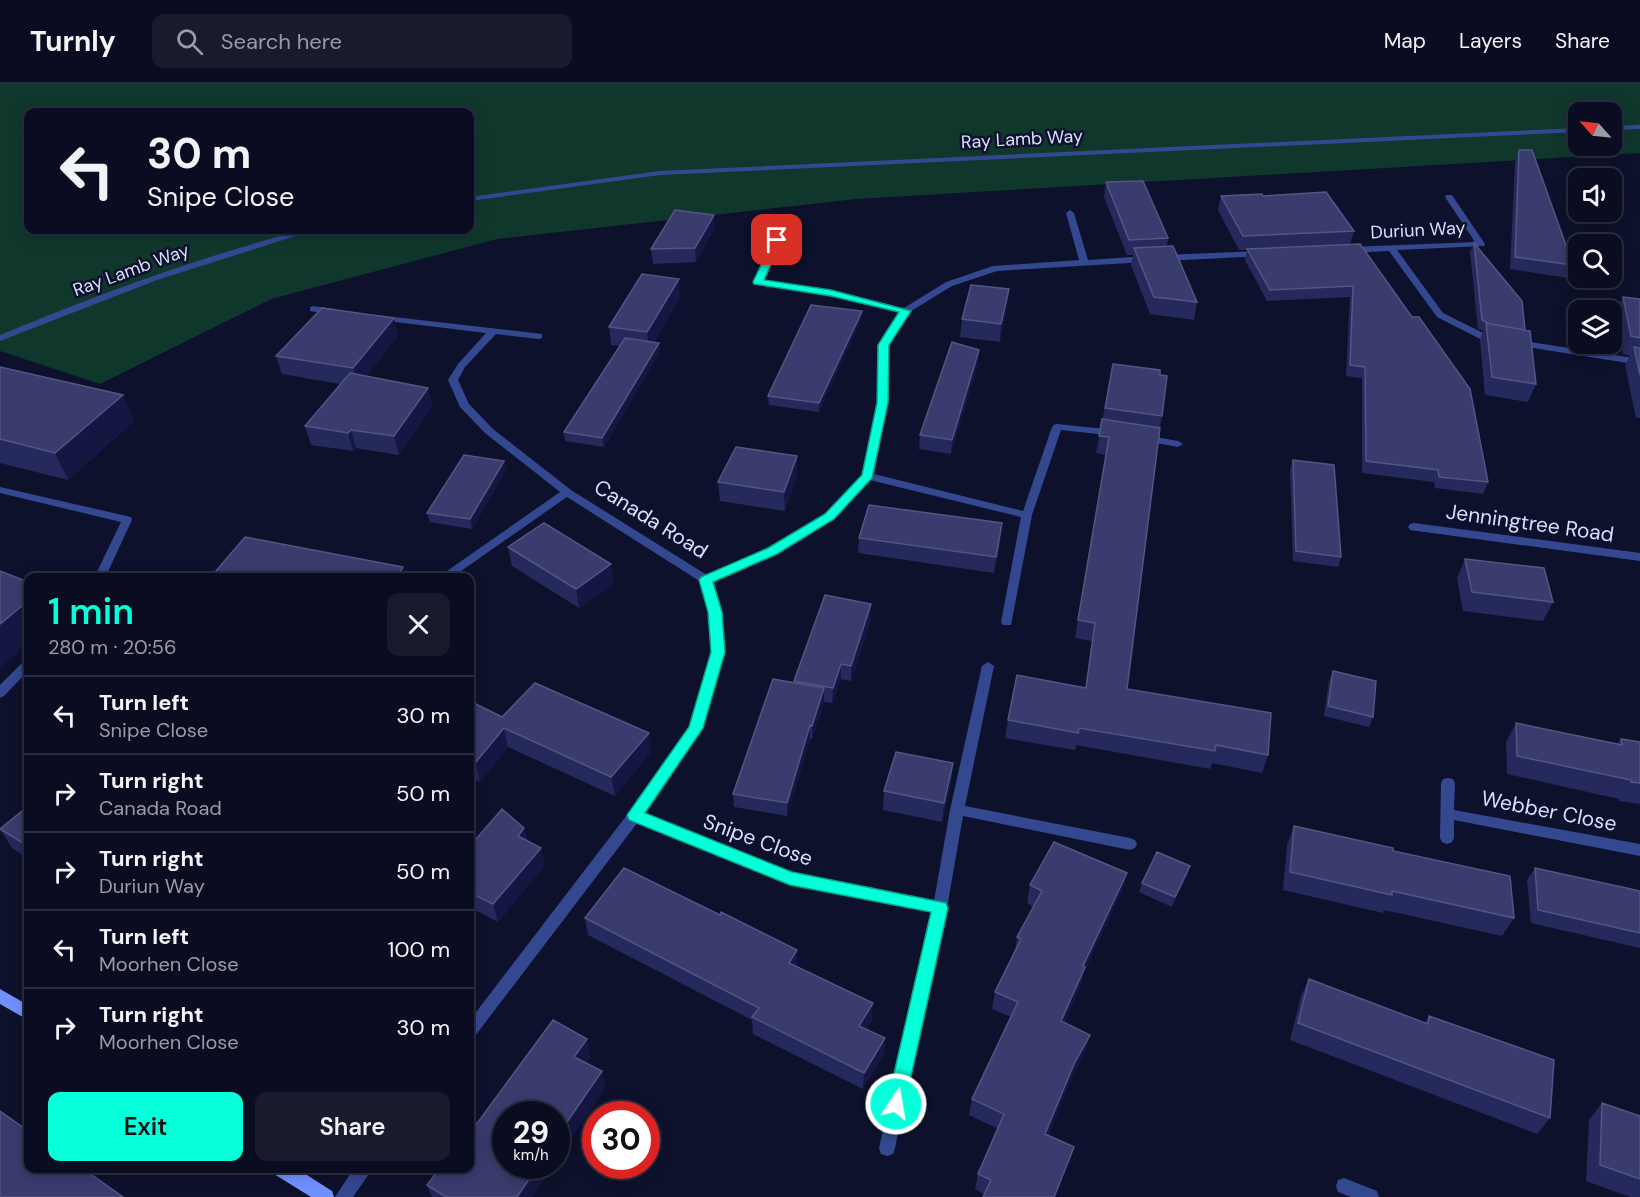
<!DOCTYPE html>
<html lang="en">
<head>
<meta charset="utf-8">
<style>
	:root { --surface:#0a0d21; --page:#181b2e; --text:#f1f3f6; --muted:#999ca5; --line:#2a2d3f; --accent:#05ffd8 }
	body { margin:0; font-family:"DM Sans",sans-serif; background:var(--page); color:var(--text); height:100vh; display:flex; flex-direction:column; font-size:22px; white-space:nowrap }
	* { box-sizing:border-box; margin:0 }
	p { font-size:20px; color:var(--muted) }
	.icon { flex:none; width:33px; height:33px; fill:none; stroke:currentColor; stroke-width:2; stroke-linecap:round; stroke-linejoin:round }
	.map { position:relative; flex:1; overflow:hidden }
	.side { position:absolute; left:24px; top:489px; width:450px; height:600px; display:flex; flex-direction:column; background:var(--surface); border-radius:12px; box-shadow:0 3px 15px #0003,0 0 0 2px var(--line) }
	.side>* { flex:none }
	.banner { position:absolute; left:24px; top:24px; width:450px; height:126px; border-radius:12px; box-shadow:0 3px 15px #0003,0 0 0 2px var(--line); background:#0a0d21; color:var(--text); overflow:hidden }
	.needle { width:39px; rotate:297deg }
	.controls { position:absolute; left:1568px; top:18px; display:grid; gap:12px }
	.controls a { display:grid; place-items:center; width:54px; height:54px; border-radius:12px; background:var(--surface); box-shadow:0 3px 15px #0003,0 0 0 2px var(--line); font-size:30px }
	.speed { position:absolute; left:492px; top:1017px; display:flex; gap:12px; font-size:30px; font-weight:700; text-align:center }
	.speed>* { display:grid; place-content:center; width:78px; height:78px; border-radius:50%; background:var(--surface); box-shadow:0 3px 15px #0003,0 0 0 2px var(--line); line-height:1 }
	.speed small { font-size:15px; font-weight:400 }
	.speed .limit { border:9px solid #d22; background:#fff; color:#111 }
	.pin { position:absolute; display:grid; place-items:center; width:51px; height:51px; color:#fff; margin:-26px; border-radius:12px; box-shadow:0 3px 9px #0006 }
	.me { position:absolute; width:66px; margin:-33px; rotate:12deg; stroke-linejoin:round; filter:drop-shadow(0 0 4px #0008) }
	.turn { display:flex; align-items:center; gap:21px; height:126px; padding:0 24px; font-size:27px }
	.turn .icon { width:78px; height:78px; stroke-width:2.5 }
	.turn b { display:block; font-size:42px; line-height:51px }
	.round { display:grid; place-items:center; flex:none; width:63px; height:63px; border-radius:12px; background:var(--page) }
	.head { display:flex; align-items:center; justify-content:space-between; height:102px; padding:0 24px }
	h1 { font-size:36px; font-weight:600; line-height:45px; color:var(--accent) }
	.action { display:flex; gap:12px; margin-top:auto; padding:12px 24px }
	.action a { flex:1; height:69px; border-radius:12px; background:var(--accent); color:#111; font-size:24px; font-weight:600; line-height:69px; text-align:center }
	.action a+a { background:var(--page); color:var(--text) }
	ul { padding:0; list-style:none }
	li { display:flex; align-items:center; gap:18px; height:78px; padding:0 24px; border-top:2px solid var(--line) }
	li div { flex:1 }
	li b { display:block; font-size:22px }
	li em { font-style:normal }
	header { display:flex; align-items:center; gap:36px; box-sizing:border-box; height:84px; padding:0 30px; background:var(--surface); border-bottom:2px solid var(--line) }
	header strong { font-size:28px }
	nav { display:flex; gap:33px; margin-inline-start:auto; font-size:21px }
	.search { width:420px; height:54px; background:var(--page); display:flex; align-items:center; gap:15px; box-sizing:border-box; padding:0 21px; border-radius:12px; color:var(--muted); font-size:22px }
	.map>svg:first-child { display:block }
</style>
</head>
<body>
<header>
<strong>Turnly</strong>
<div class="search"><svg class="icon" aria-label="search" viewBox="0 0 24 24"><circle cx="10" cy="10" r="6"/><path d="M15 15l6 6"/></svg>Search here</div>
<nav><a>Map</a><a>Layers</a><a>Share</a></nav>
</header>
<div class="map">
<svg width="1640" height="1113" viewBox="0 0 1640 1113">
	<rect width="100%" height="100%" fill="#0e112c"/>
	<path fill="#10372c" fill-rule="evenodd" d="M0 0H1640V69L856 115 497 155 271 215 100 300 0 267ZM28 28H470V146H28ZM1578 28H1611V62H1578Z"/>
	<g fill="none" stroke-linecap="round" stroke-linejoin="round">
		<path fill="#344890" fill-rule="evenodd" d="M1057 340 1115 346 1120 349 1115 352 1053 345V341Z
			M1144 351 1178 357 1183 360 1178 363 1140 356 1139 354 1140 352Z
			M0 403 131 433 132 436 105 494H94L121 438 0 409Z
			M28 576V587L4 612 0 614V601L24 577Z"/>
		<path fill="#344890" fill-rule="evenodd" d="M1640 41V45L1611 46V42Z
			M1578 44V48L660 91 470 117V113L660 87Z
			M1446 111H1452L1485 160 1484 162 1397 166 1443 229 1489 252 1500 254V258L1484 257 1437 233 1389 167 1350 169 1346 166 1350 163 1475 158 1445 113Z
			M1070 126 1074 129 1088 176 1146 172 1150 175 1146 178 997 187 952 202 908 229 888 261V319L874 390 1023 427 1052 343 1057 340 1062 343 1032 431 1011 541H1003L1001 538 1021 433 870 396 833 436 777 470 712 498 721 528 724 568 701 644 644 729 791 789 934 817 950 726 982 582 988 578 994 582 965 722 1130 754 1135 756 1137 760 1135 764 1130 766 963 732 947 824 895 1064 893 1070 887 1072 881 1070 879 1064 932 828 790 800 638 738 475 952 470 954V936L630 727 689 643 712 568 709 528 701 498 567 413 451 494H437L560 408 485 349 460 323 448 296 458 280 486 249 379 236 376 235V231L542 250V254L539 255 496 250 465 283 458 296 469 320 493 345 571 406 707 491 769 464 825 430 863 391 878 319V261L899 228 831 212 755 200 754 198 784 133 791 135 763 196 831 206 904 224 946 198 993 182 1079 176 1066 129Z
			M303 146H315L157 196 0 257V251C99 210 199 173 303 146Z
			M1260 167 1264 170 1263 172 1164 177 1160 174 1164 171Z
			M313 222 335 225 340 228 335 231 310 227V223Z
			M1517 256 1640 275V281L1514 261 1512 259Z
			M1414 439 1640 469V477L1410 446 1408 443 1410 440Z
			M1448 694 1453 695 1455 699 1454 726 1640 760V772L1454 736V754L1452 758 1447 760 1442 758 1440 754 1441 699 1443 695Z
			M354 1084H373L353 1113H335Z
			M1344 1094 1377 1107 1379 1113H1351L1338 1108 1336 1102 1338 1096Z"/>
		<path fill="#7091ff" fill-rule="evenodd" d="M0 905 28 921V936L0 920Z
			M272 1084H296L332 1107 334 1113H311L274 1090Z"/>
	</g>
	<path fill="#26295b" d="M1519 66 1573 181 1568 194 1510 185 1515 78Z
		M1106 98 1168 154 1167 162 1197 218 1194 236 1150 230 1131 181 1133 171H1127L1104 113Z
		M1221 112H1263L1354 147 1350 160 1488 398 1483 410 1435 404 1434 398 1362 389V294L1346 292 1350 213 1267 217 1245 176 1247 166H1239L1218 126Z
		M715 145 696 178 653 180 651 165Z
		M1474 159 1525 246 1536 300 1528 318 1485 311 1480 257 1483 247 1478 245 1470 168Z
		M1009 205 1007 223 1000 258 960 253 962 235Z
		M680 213 654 258 659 259 660 268 604 363 565 357 564 348 620 262 611 261 609 243Z
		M1623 213 1640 215V334H1636L1625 281 1630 272 1623 270 1615 230Z
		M862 227 861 236 819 328 769 321 768 312Z
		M398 252 366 292 428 304 432 323 399 371 356 364 353 367 311 361 305 342 340 300 282 290 276 272Z
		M978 280 951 370 919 365 920 351Z
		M1113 280 1160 291 1162 332 1160 344 1127 605 1268 671 1262 689 1212 679 1210 685 1076 661 1075 666 1005 654 1008 636 1085 604 1092 557 1075 554 1106 371 1096 369Z
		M0 283 123 311 134 337 68 396 0 379Z
		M797 372V391L785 427 720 417 718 398Z
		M1293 376 1341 473 1338 483 1293 477 1290 386Z
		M504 377 506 386 472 445 430 438 427 429Z
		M859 454 1001 455 994 489 858 469Z
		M508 463 614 499 579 524 512 482Z
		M1465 475 1553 518 1543 537 1463 527 1457 494Z
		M403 483 406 494H217L215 488Z
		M871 520V535L851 597 841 595 832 619 824 618 812 655H810L787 732 734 723 733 710 794 599V597Z
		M1333 587 1373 633 1369 643 1324 632 1329 597Z
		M470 617 502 633 651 668 615 712 508 663 480 698 470 693Z
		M1516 639 1617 660 1621 655 1640 658V720L1619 717V715L1507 690 1506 658Z
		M953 679 951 698 942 738 883 726 884 707Z
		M28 722V774L12 764 0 745Z
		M1294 742 1393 767 1514 834 1502 852 1384 826 1383 829 1283 806 1287 761Z
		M528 757 545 781 498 838 475 826 470 833V762Z
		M1190 782 1187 792 1172 823 1139 808 1142 799Z
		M1535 784 1640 807V864L1531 839 1527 796Z
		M1127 789 1122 807 1084 888 1081 901 1064 939 1090 951 1085 968 1070 997 1048 1051 1074 1063 1069 1079 984 1110 975 1105 978 1090 998 1045 969 1031 972 1015 1011 933 992 925 995 908 1015 869 1017 853 1034 823 1027 819 1030 801Z
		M720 831 797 866V883L872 936 866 946 885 954 884 971 863 1005 753 950 752 936 588 851 585 834Z
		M1309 895 1425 939 1429 932 1550 1034 1537 1050 1290 956 1301 912Z
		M591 972 586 979 602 987 605 1004 556 1077V1030L553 1082 532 1113H432L427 1101Z
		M1602 1019 1640 1032V1113H1630L1586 1097 1589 1036Z"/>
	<path fill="#141741" d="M714 131 715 145 696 178 695 164Z
		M679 195 680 213 649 266 647 248Z
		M1009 205 1007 223 1000 258 1001 240Z
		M862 227 861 236 819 328V319Z
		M394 234 398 252 358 303 353 284Z
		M659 259 660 268 604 363 602 354Z
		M979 266 978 280 951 370 952 356Z
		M428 304 432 323 399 371 394 352Z
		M123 311 134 337 68 396 55 369Z
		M351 346 356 364 353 367 348 349Z
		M797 372V391L785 427 784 408Z
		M504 377 506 386 472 445 470 435Z
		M1002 439 1001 455 994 489 996 473Z
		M611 480 614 499 579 524 576 505Z
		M403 483 406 494H396Z
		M28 517V560L0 584V540Z
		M871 520V535L851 597V582Z
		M841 580V595L832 619 833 604Z
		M824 604V618L812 655V642Z
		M810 641V655L787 732V719Z
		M504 644 508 663 480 698 475 679Z
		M649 649 651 668 615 712 611 693Z
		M953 679 951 698 942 738 944 719Z
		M524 744 529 762 518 752Z
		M541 764 545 781 498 838 493 820Z
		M1190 782 1187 792 1172 823 1175 813Z
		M1127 789 1122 807 1084 888 1081 901 1057 954 1061 937 1083 882Z
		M470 809 475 826 470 833Z
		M797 866V883L789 879Z
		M873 919 872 936 859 959V942Z
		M1090 951 1085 968 1070 997 1041 1066 1045 1050 1074 980Z
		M885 954 884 971 863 1005 864 989Z
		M587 955 591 972 578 989 574 973Z
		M602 987 605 1004 556 1077V1054Z
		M1074 1063 1069 1079 1056 1113H1054Z
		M538 1082H553L532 1113H517Z"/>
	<path fill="#393c6d" stroke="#525684" stroke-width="1.5" d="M1519 66H1532L1573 181 1515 173Z
		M1143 97 1168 154 1129 156 1106 98Z
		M1326 108 1354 147 1243 152 1221 112 1262 110 1263 112Z
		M675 126 714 131 695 164 651 165Z
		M1474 159 1522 217 1525 246 1490 240 1482 236Z
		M1360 160 1412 233H1419L1470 305 1488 398 1439 393 1438 386 1366 377 1365 283 1350 281 1353 202 1270 206 1247 165Z
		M1173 162 1197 218 1154 213 1134 164Z
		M642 190 679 195 647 248 609 243Z
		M971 201 1009 205 1001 240 962 235Z
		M1623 213 1640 215V254L1631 252Z
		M811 221 862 227 819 319 768 312Z
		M322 224 394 234 353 284 276 272Z
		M1486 239 1530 247 1536 300 1492 293Z
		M625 254 659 259 602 354 564 348Z
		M952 258 979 266 952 356 920 351Z
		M1634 263 1640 264V291Z
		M1113 280 1160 286V291L1167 292 1162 332 1105 324Z
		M0 283 123 311 55 369 0 355Z
		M350 289 428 304 394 352 351 346 348 349 305 342Z
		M1102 335 1160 344 1127 605 1271 629 1268 671 1216 661 1215 667 1079 644 1078 649 1008 636 1017 591 1086 604 1095 539 1078 536 1109 353 1099 352Z
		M736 363 797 372 784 408 718 398Z
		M464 371 504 377 470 435 427 429Z
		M1293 376 1334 381 1341 473 1296 467Z
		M869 421 1002 439 996 473 859 454Z
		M544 439 611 480 576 505 508 463Z
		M245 453 403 483 396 494H244L215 488Z
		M1465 475 1544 484 1553 518 1472 508Z
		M0 487 28 498V517L0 540Z
		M825 511 871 520 851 582 841 580 833 604 794 597Z
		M1333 587 1376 597 1373 633 1328 622Z
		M773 595 824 604 812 642 810 641 787 719 733 710Z
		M535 599 649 649 611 693 504 644 475 679 470 677V617L502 633Z
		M1516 639 1622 661 1621 655 1640 658V699L1631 698V696L1517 672Z
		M896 668 953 679 944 719 884 707Z
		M28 722V762L0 745Z
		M502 725 524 744 518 752 541 764 493 820 470 809V762Z
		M1294 742 1393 764V767L1510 792 1514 834 1392 807V811L1290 788Z
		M1054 758 1127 789 1083 882 1085 883 1061 937 1090 951 1074 980 1045 1050 1074 1063 1054 1113H983L991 1096 978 1090 1004 1030 972 1015 1018 918 995 908 1021 855 1017 853 1042 807 1030 801Z
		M1157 768 1190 782 1175 813 1142 799Z
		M624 784 720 831 721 828 797 866 789 879 873 919 859 942 885 954 864 989 752 933 759 924 585 834Z
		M1535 784 1640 807V849L1538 826Z
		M1309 895 1428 940 1429 932 1554 976 1550 1034 1298 939Z
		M553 936 587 955 574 973 602 987 556 1054V1030H506V1082H538L517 1113H446L427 1101 440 1084H470V1049Z
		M1602 1019 1640 1032V1095L1600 1081Z
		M0 1027 28 1047V1084H82L123 1113H0Z"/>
	<path fill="#05ffd8" stroke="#03a68c" stroke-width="1.5" d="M777 153 782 156 764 196 831 206 911 227 889 261 888 319 872 394 834 435 777 470 713 498 722 528 725 568 703 644 645 729 792 788 946 819 948 824 905 1020 903 1026 896 1029 890 1026 887 1020 931 828 790 801 629 736 627 731 689 643 711 568 708 528 699 496 701 493 768 464 825 430 862 391 877 319 878 261 899 228 831 212 754 200 753 198 773 156Z"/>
	<g text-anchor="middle" stroke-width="5" stroke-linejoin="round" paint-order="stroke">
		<g font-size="18" fill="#d9dfff" stroke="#0e112c">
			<text transform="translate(1022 55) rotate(-3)" y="6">Ray Lamb Way</text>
			<text transform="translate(1418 146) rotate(-3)" y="6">Duriun Way</text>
			<text transform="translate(131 186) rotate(-20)" y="6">Ray Lamb Way</text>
		</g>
		<g font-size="21" fill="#d9dfff" stroke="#0e112c">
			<text transform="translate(651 435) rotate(32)" y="7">Canada Road</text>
			<text transform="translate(1530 439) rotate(8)" y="7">Jenningtree Road</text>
			<text transform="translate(1549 727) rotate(11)" y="7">Webber Close</text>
			<text transform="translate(758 756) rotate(20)" y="7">Snipe Close</text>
		</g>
	</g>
</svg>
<div class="controls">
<a><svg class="needle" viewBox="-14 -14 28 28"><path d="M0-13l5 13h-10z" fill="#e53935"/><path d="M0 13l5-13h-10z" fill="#999ca5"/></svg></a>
<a><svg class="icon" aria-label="sound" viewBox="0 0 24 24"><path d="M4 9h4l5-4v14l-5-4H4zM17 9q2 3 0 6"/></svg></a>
<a><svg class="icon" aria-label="search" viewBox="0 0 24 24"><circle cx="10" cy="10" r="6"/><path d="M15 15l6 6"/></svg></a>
<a><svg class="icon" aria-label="layers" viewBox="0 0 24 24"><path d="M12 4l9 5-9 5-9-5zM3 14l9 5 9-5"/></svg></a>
</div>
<div class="speed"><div>29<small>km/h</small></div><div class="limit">30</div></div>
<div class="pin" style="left:777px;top:156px;background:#d93025"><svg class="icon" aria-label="arrive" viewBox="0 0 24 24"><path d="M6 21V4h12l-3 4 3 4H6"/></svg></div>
<svg class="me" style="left:896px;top:1020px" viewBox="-20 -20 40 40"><circle r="17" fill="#05ffd8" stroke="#fff" stroke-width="3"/><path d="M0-11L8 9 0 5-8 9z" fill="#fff"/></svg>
<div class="banner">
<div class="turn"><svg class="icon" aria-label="left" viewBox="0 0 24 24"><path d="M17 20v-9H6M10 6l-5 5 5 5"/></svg><div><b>30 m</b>Snipe Close</div></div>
</div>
<section class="side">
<div class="head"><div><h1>1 min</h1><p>280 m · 20:56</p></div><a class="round"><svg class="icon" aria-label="close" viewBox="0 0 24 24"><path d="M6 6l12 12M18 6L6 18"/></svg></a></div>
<ul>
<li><svg class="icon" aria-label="left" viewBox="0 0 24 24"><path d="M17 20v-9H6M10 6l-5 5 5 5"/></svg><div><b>Turn left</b><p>Snipe Close</p></div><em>30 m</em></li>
<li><svg class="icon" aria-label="right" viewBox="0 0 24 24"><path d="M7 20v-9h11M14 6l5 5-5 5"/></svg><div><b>Turn right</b><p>Canada Road</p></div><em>50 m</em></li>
<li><svg class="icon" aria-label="right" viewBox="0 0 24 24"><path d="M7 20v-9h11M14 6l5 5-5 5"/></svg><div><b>Turn right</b><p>Duriun Way</p></div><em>50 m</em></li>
<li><svg class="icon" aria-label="left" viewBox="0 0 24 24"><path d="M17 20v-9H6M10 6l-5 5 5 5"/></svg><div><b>Turn left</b><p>Moorhen Close</p></div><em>100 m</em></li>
<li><svg class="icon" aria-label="right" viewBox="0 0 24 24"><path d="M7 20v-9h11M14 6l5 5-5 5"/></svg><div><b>Turn right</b><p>Moorhen Close</p></div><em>30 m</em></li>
</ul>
<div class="action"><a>Exit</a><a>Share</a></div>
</section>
</div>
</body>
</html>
